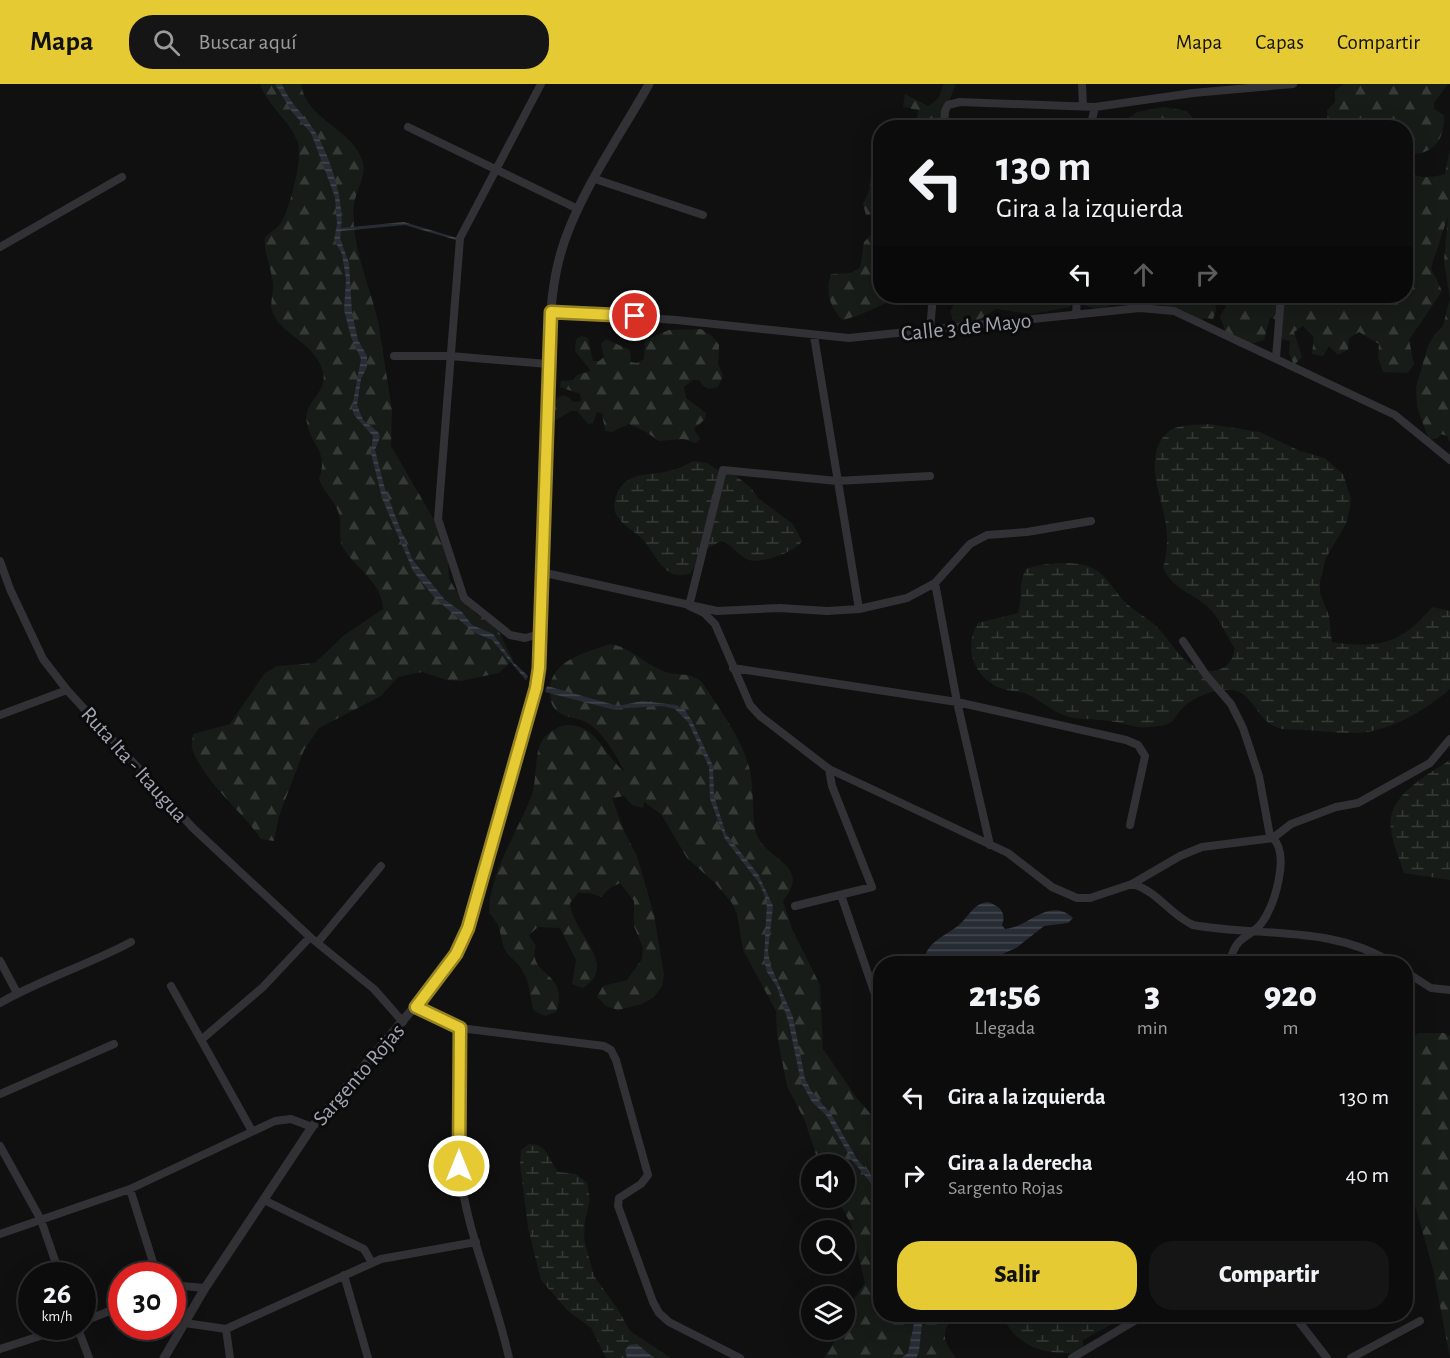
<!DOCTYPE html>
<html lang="es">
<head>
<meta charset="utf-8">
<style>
	:root { --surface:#0c0c0d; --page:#151516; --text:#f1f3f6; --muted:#9a9b9d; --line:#2c2c2e; --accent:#e6ca34 }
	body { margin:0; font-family:"Alegreya Sans",sans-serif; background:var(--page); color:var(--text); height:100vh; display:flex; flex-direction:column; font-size:22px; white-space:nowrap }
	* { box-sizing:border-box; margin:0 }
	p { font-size:20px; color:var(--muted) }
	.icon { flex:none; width:33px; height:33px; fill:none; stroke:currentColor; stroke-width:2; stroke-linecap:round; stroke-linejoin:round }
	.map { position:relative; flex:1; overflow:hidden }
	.sheet { position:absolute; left:873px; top:872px; width:540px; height:366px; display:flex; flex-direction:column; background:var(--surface); border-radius:24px; box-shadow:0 6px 24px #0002,0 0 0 2px var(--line) }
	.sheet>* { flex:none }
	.guide { position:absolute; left:873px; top:36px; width:540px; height:183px; border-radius:24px; box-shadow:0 6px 24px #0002,0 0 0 2px var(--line); background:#0c0c0d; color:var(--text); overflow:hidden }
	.controls { position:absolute; left:801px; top:1070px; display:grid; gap:12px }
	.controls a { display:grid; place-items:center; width:54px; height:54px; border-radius:50%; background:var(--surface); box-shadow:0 6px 24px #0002,0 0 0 2px var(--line); font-size:30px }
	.speed { position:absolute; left:18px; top:1178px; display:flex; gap:12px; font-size:30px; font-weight:700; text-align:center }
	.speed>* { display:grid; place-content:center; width:78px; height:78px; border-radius:50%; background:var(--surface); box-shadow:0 6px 24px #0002,0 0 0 2px var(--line); line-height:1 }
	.speed small { font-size:15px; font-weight:400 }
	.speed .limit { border:9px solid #d22; background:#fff; color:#111 }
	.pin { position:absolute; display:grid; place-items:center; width:51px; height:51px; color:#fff; margin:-26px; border:3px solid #fff; border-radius:50%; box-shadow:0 2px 6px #0007 }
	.me { position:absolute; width:66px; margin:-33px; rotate:0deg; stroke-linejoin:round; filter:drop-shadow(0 0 4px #0008) }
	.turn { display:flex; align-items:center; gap:21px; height:126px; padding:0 24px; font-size:27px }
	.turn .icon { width:78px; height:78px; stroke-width:2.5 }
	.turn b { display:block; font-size:42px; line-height:51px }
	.lanes { display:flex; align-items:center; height:57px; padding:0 24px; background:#0003; justify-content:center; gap:30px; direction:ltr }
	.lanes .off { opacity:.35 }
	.eta { display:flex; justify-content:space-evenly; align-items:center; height:102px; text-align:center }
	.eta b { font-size:36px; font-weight:800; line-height:42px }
	.button { display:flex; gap:12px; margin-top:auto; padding:12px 24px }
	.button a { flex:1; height:69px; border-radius:24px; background:var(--accent); color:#111; font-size:24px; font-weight:800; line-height:69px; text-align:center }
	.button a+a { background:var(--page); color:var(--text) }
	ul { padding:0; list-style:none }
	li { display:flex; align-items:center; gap:18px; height:78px; padding:0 24px }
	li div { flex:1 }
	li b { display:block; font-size:22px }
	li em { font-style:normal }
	header { display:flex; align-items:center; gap:36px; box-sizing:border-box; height:84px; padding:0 30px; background:var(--accent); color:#111 }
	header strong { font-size:28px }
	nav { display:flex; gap:33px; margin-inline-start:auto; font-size:21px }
	.search { width:420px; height:54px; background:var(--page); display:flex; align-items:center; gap:15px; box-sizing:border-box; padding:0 21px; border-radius:24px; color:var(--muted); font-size:22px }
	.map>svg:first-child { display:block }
</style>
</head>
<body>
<header>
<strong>Mapa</strong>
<div class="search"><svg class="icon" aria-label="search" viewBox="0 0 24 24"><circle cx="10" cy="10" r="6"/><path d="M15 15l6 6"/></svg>Buscar aquí</div>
<nav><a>Mapa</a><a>Capas</a><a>Compartir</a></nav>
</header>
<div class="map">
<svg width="1450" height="1274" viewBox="0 0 1450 1274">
	<defs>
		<pattern id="forest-firs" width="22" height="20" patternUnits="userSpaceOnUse" patternTransform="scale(1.5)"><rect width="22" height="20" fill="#171c18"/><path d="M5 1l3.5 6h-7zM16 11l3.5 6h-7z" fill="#363a37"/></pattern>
		<pattern id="wetland-marsh" width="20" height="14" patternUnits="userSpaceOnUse" patternTransform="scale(1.5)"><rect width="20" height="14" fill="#171c18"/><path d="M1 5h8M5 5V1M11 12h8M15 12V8" fill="none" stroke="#363a37"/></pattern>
		<pattern id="water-rules" width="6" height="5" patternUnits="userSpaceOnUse" patternTransform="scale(1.5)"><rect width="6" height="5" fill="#282c34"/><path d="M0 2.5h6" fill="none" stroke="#44484f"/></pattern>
	</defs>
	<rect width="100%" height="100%" fill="#101011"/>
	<path fill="url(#forest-firs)" d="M260 0H301C306 35 348 43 361 73 369 91 356 104 354 121 350 160 369 199 378 237L392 326 391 362 447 458 449 494 455 505 478 532 490 535 497 544 513 576 499 589 460 597 447 596 422 588 398 593 381 612 319 644 304 666 279 732 274 757 261 755C242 727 202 696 192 664 191 660 193 655 193 650L230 640 265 589 277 582 315 579 343 552 383 525C382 498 356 485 343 464 337 452 343 439 338 427 333 415 323 407 319 395 329 367 311 362 307 339 302 317 331 308 322 285 315 263 292 254 278 238 276 235 272 229 272 226 270 219 273 210 273 203 273 185 263 171 265 153 271 148 278 144 282 137 290 124 303 73 298 59 290 36 268 23 260 0Z
		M944 0H956C949 14 947 31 938 43L884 44C892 28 904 36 917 36L918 26 903 23 905 10 928 22 938 15Z
		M1344 0H1448L1434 19V25L1444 31C1445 53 1435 70 1412 70L1406 76V44L1328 43 1327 26 1335 18V6Z
		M1163 23 1187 27 1200 43H1099L1104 40 1127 36 1137 28Z
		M1450 65V358L1447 352 1441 350 1438 354 1429 356 1417 323 1416 303 1428 262 1434 251 1443 242 1450 215 1444 177 1448 132 1431 184 1442 207 1409 256 1414 280 1408 289 1383 288 1378 273 1379 260 1359 248 1349 254 1348 266 1338 271 1329 262 1323 272 1312 270 1314 253 1303 242 1294 248 1302 273 1294 281 1289 269 1290 257 1282 255 1280 238 1270 233 1264 256 1240 263 1229 257 1220 233 1231 212H1244L1252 220 1262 212H1406V84C1416 96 1431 94 1445 90Z
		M872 82 880 87V130L866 131 863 120 869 107Z
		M880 136V212H903C883 219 863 232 842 236 830 222 825 208 831 190L850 189 860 184 864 158 873 149 877 137Z
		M958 212H1073L1070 223 1032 230 996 225C981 235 973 242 954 238L950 228Z
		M1079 212H1111L1112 221C1099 227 1083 226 1079 212Z
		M1170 212H1215L1216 227 1213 235 1204 234 1201 237 1170 229 1162 220Z
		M701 245 712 252 719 261 718 279 723 292 718 303C709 306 704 305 699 296H693L684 303 686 314 706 329 705 335 694 345 700 355 696 359 683 355 659 357 646 348 629 340 612 348 605 347 602 329 597 328 593 339 588 340 577 327H571L556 336 551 334C553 323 552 313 565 311L574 318 581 317 580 310 560 303 561 297 573 296 577 291 591 287 575 267 576 255 581 252 588 254 593 277H599L604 273 601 260 606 255 630 266 631 278 637 279 644 275 645 256 669 246Z
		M610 560C631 563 645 581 666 588 679 592 689 588 702 598 719 625 743 655 750 687 754 704 752 740 757 751 768 778 812 780 783 817L792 845 820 901 823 965 856 1013 880 1041V1230H954C941 1251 942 1254 956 1274H824L842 1245H844L851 1219 865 1199 851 1140 836 1113H844V1080H819L805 1037 787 1002 777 951 776 927 743 866 737 830 732 819 715 799 687 774 661 730 644 718 643 724 632 721 624 712 612 714 625 749 637 772 654 831 664 891 662 902 654 913 642 920 618 926 606 922 597 913 603 902 627 896 642 875 643 864 634 842V817L620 799 610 804 601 813 590 809H578L570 819C572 849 620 881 583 904L572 900 576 876 560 844 538 843 529 851 536 862C526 892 571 887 556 928L545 932 534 927C529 912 531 900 522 886 518 878 507 872 504 864 499 847 502 843 489 829 489 789 517 749 531 713 538 695 533 671 543 655 547 649 559 642 566 641 597 639 605 674 625 688 615 670 606 652 589 640 579 633 564 635 555 625 551 621 550 614 550 608 549 576 586 569 610 560Z
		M1418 949H1444L1450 952V1274L1433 1185 1411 1107 1413 1085 1406 1052V960Z"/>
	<path fill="url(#wetland-marsh)" d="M1209 340 1260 348 1300 367 1325 374 1343 390 1351 415 1349 428 1346 440 1326 474 1320 497V509L1329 532 1332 558C1378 565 1402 560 1432 523L1450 527V605C1426 626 1388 649 1355 649 1330 649 1306 645 1281 645 1256 638 1255 610 1233 606 1216 604 1191 613 1180 627 1173 636 1171 641 1159 642 1134 646 1132 640 1110 637 1093 634 1076 637 1061 630 1049 625 1040 616 1029 611 1022 607 1015 608 1007 606 977 599 961 566 978 539L1018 529C1023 514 1018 499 1026 485 1041 479 1074 476 1090 483 1107 490 1113 506 1125 518 1134 527 1146 533 1155 541 1167 552 1176 570 1189 579 1208 592 1230 590 1235 565 1227 553 1220 535 1209 524 1191 507 1176 509 1163 484 1167 470 1168 456 1166 442 1163 414 1141 372 1168 348 1177 340 1197 341 1209 340Z
		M694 377 707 379 723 389 735 391 751 404 758 414 793 440 802 457C796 468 760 480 749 476 738 472 732 460 721 457L703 467 691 489C664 499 657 471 643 456 629 441 606 435 617 410 626 386 653 392 673 386 680 384 687 380 694 377Z
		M1450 676V796L1404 789C1399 773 1386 746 1392 729 1400 705 1430 689 1450 676Z
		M529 1060C548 1060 548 1075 558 1088L576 1090 587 1099 590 1115 585 1137 584 1155 594 1192 617 1224 630 1247 671 1274H606L591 1244 568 1227 541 1196 528 1144 520 1080 521 1066Z
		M1003 1230H1130L1083 1256V1267C1052 1274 1012 1263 1003 1230Z"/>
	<path fill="url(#water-rules)" d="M275 0H282C289 19 303 29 314 46 329 69 345 118 341 144L404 138 457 154 456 156 405 141 341 147 340 155 349 179 352 229 358 256 367 272V283L361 295 357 321 363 336 378 348 380 353 375 366 385 405 412 475 445 516 462 528 472 541 493 550 514 579 528 592 526 596 492 556 473 548 434 513 413 487 382 414 371 369 373 352 354 331 352 324 361 275 351 253 344 226 346 195 342 170 334 156 337 140 335 113 311 49 292 28Z
		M547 602 618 622 642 617 676 621 685 626 692 637 713 682 714 712 726 750 758 790 773 822 768 866 770 880 793 933 805 995 812 1008 831 1030 857 1075 880 1102V1110L852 1076 826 1031 812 1018 801 998 789 940 777 903 767 888 764 875 767 817 759 799 725 755 710 715 709 683 688 638 675 625 662 622 611 625 545 608Z
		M988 818C999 822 1007 828 1002 841L1005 845C1028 844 1049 812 1073 834L1068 839 1044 842 1016 864 991 875 989 879H925C923 857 950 851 962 838 972 828 974 820 988 818Z
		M916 1230H923L919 1268 916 1274H901L908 1269Z
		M637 1260 654 1274H627L625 1266 629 1261Z"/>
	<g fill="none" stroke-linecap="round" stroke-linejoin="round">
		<path stroke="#323136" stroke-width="8" d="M1082 0 1083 22
			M408 43 578 125
			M944 44 945 27 948 21 960 18 1095 23 1193 9 1293 0
			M1090 44 1095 23
			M595 95 703 131
			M0 163 122 93
			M551 228 676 236 849 254 1140 224 1174 227 1395 331 1450 376
			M1076 231 1077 212
			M930 245 933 212
			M814 252 859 525
			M394 272H450L548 280
			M1276 274 1281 212
			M930 392 837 397 723 386 689 522 704 529 715 540 750 621 760 632 829 685 1008 769 1052 803 1077 814H1090L1132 800 1180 772 1202 763 1273 754 1291 740 1336 723 1358 719 1430 679 1450 655
			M0 477 10 505 43 575 67 606 193 744 310 853 374 905 403 938
			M541 488 717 527 780 524 827 527 859 525 907 514 935 499 970 460 987 451 1027 448 1091 437
			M935 499 957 618 990 761
			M540 550 525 554 510 551 464 514 438 435 460 154 541 0
			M1183 557 1206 591 1231 620 1243 644 1259 692 1270 752
			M733 584 957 618 1126 656 1138 661 1145 672 1130 741
			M0 631 67 606
			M1132 800C1158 807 1169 830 1193 841 1259 853 1333 841 1392 879
			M841 811 880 925
			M795 822 872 803 832 702 829 685
			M318 858 381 782
			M0 877 17 909
			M1229 879C1231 872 1234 863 1239 858 1247 850 1257 847 1263 837 1275 819 1290 771 1273 754
			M1406 888 1431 904 1450 906
			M171 902 252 1047
			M0 919C42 895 88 881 131 858
			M416 923 460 944 604 962 611 966 616 976 648 1091 641 1100 619 1114 618 1122 653 1218 659 1229 669 1238 740 1274
			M460 944 459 1082C466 1147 495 1210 509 1274
			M201 956 263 903 310 853
			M0 1010 114 960
			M0 1062 41 1136 60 1191
			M130 1105 157 1191
			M264 1116 364 1165 372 1179
			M0 1150 130 1105 275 1037 291 1035 312 1043
			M344 1191 368 1274
			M172 1204 182 1202 205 1204
			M1293 1230 1327 1274
			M82 1238 122 1222
			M185 1239 226 1245 381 1175 476 1158
			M77 1242 89 1274
			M226 1245 230 1274
			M0 1265 71 1242
			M1072 1274 1146 1230
			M1351 1274 1420 1237"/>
		<path stroke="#323136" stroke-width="9" d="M164 1274 205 1204 312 1043 440 893 456 870 468 844 536 604 539 584 549 249C551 223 553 197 560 172 575 115 620 52 649 0"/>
	</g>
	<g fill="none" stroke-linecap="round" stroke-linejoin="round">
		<g stroke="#968322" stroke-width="15">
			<path id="route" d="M459 1082 460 944 416 923 456 870 468 844 536 604 539 584 551 228 635 232"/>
		</g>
		<use href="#route" stroke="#e6ca34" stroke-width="10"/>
	</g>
	<g text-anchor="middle" stroke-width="6" stroke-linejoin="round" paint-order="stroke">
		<g font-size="22" fill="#a2a4b1" stroke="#0b0b0c">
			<text transform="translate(966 242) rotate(-6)" y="8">Calle 3 de Mayo</text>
			<text transform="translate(135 680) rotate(48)" y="8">Ruta Ita - Itaugua</text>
			<text transform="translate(358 990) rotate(-49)" y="8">Sargento Rojas</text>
		</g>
	</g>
</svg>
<div class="controls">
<a><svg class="icon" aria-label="sound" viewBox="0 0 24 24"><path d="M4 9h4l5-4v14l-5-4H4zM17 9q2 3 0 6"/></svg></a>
<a><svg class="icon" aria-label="search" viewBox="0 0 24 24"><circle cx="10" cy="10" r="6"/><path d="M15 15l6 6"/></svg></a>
<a><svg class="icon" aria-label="layers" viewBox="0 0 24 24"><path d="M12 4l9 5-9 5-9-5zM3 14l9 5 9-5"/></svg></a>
</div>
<div class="speed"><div>26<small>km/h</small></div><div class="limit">30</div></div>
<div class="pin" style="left:635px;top:232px;background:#d93025"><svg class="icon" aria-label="arrive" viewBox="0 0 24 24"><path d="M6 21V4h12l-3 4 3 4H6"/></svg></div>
<svg class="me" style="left:459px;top:1082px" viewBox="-20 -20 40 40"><circle r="17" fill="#e6ca34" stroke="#fff" stroke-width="3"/><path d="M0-11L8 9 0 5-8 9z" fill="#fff"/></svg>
<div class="guide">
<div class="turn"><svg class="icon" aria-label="left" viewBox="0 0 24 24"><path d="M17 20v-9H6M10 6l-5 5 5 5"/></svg><div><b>130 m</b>Gira a la izquierda</div></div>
<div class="lanes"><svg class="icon" aria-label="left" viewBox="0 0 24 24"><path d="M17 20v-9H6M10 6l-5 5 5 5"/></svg><svg class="icon off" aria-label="ahead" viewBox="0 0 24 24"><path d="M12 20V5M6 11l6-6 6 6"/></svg><svg class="icon off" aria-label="right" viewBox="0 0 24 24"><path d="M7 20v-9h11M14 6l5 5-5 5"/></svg></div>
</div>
<section class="sheet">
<div class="eta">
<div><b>21:56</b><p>Llegada</p></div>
<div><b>3</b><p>min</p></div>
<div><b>920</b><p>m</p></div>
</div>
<ul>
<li><svg class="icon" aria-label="left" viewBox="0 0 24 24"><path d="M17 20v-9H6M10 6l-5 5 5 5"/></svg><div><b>Gira a la izquierda</b></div><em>130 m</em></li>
<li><svg class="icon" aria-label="right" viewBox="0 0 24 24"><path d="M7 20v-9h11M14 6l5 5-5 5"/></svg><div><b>Gira a la derecha</b><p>Sargento Rojas</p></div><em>40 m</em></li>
</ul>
<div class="button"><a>Salir</a><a>Compartir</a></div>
</section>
</div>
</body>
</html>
